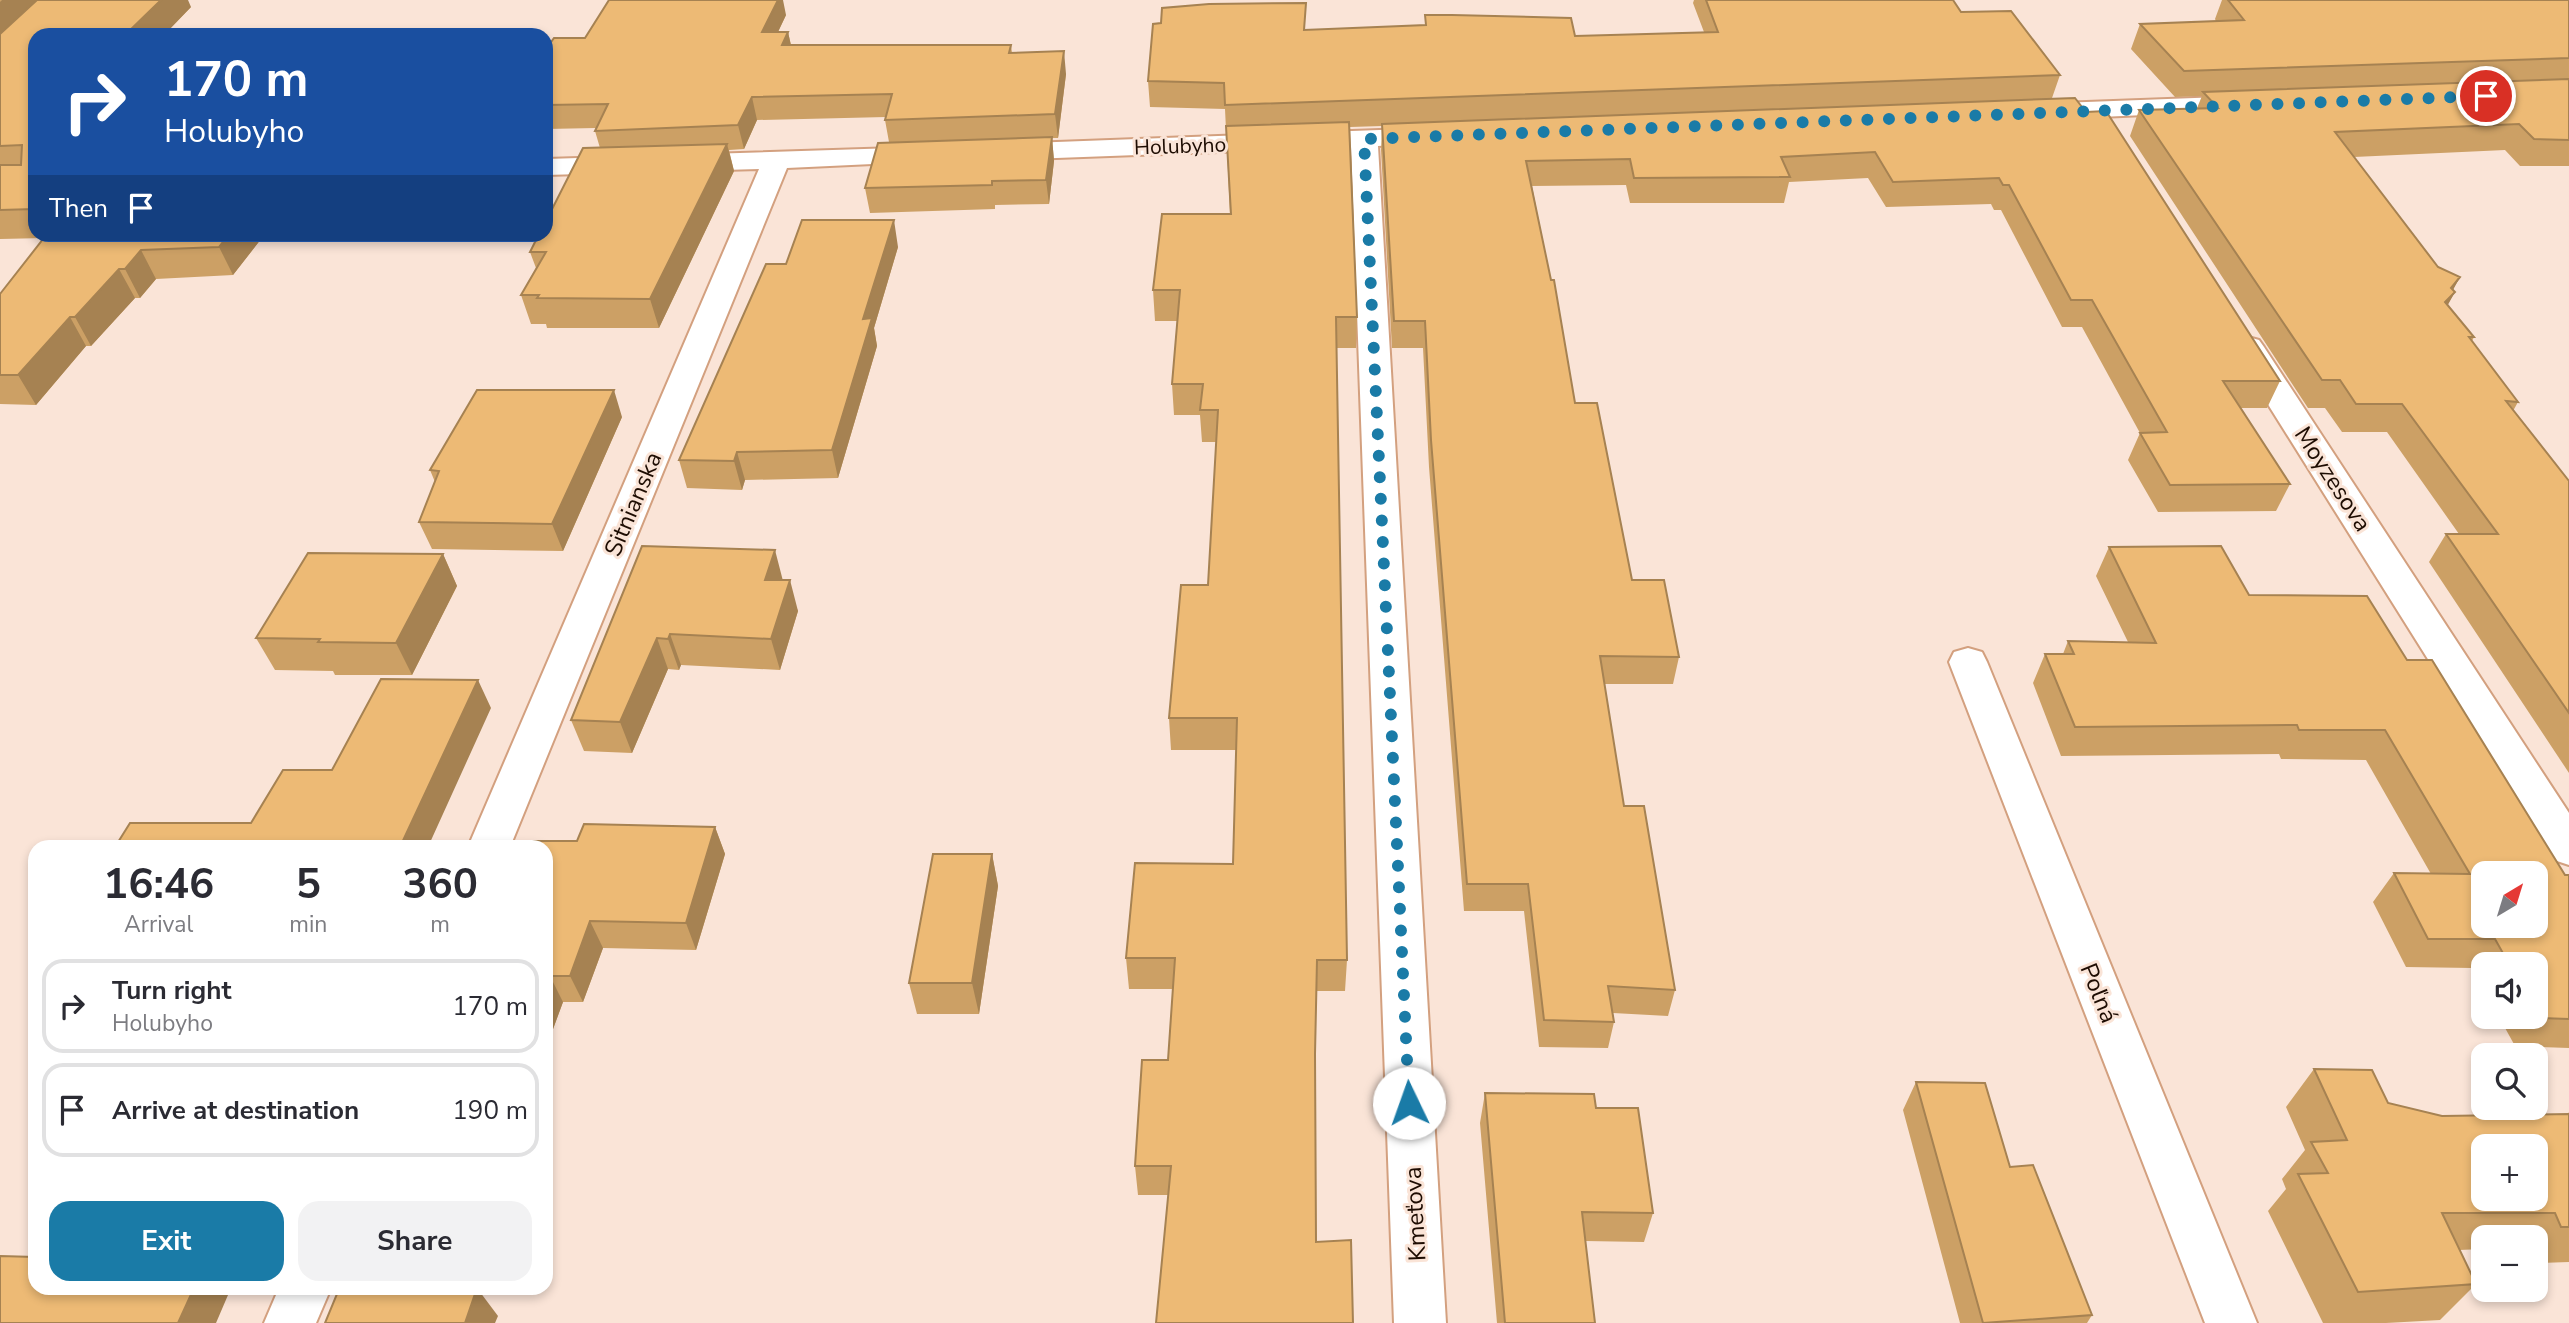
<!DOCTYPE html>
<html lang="en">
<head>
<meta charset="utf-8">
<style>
	:root { --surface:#fff; --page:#f2f2f3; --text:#2b2b33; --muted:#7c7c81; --line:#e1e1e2; --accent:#1a7ba7 }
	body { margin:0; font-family:"Nunito Sans",sans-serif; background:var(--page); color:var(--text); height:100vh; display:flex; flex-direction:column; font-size:26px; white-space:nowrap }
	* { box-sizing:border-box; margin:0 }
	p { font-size:23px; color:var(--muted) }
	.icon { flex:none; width:38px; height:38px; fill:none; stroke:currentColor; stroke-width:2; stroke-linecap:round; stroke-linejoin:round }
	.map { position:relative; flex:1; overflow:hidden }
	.sheet { position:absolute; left:28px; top:840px; width:525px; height:455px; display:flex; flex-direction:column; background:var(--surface); border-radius:21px; box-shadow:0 4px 10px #0003 }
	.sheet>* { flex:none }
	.top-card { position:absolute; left:28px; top:28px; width:525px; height:214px; border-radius:21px; box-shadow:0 4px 10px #0003; background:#1a4fa0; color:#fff; overflow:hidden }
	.needle { width:46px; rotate:38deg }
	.controls { position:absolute; left:2471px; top:861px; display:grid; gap:14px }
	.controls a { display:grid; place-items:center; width:77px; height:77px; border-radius:14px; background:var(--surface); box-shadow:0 4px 10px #0003; font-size:35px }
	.pin { position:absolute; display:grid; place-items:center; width:60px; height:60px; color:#fff; margin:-30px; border:4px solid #fff; border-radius:50%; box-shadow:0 2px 7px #0007 }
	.me { position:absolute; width:77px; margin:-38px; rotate:357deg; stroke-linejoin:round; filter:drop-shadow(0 0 5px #0008) }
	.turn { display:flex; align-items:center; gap:24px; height:147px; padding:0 21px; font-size:32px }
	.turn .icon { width:91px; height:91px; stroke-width:2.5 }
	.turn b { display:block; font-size:49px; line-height:60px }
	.then { display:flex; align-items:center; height:66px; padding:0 21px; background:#0003; gap:14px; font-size:26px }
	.eta { display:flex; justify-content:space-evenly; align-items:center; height:119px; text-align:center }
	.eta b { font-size:42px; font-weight:700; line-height:49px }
	.cta { display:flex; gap:14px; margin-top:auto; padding:14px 21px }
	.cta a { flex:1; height:80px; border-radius:21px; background:var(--accent); color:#fff; font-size:28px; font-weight:700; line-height:80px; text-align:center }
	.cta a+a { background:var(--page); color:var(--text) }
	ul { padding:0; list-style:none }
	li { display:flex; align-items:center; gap:21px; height:94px; margin:0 14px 10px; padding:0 7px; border:4px solid var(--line); border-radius:21px }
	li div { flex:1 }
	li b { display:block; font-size:26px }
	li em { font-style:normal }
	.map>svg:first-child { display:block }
</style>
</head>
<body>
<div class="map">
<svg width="2569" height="1323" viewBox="0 0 2569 1323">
	<rect width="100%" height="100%" fill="#fae4d7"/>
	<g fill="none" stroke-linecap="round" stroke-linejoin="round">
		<g stroke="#d3a07f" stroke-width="4">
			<path id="street" d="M2249 96 2258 98 2262 104 2258 110 2032 120 2023 118 2019 112 2023 106 2032 104Z
				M1434 128 1444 130 1448 136 1444 142 1378 146 1446 1323H1394L1351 147 1001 160 991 158 987 152 991 146 1001 144Z
				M927 147 937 149 941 155 937 161 787 168 510 847H468L759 169 546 175V159Z
				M2248 337 2259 340 2264 347 2569 813V865L2554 860 2232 347 2237 340Z
				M1968 648 1982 652 1987 662 2257 1323H2205L1949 662 1954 652Z
				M279 1288H331L316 1323H264Z"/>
		</g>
		<use href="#street" fill="#fff" fill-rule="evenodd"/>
	</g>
	<path fill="#cca065" d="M0 0 191 7 164 35H35V234H265L233 275 156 279 140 298H135L91 346H86L36 405 0 404V294L45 238 0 239Z
		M1694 0H1953L1961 12 2060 75 2052 98 2280 381 2267 408H2241L2290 484 2276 511 2158 512 2128 460 2140 433 2082 327H2062L2001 210H1994L1991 204 1886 207 1868 178 1789 182 1784 203H1630L1626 185 1532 186 1575 403 1632 580 1679 657 1673 684H1604L1624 806 1675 990 1668 1016 1613 1013 1614 1022 1608 1048 1539 1047 1524 911H1464L1429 467 1423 348H1392L1381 150 1382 126 1350 127 1357 317 1356 348H1336L1347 960 1345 991H1316L1315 1054 1316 1242 1353 1323 1168 1195H1138L1135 1166 1168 1060 1173 989H1129L1126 958 1233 864 1236 750H1171L1169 718 1208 585 1216 442H1202L1200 415H1174L1172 384 1177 321H1155L1153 290 1230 214 1225 109 1150 107 1148 81 1425 25V15L1575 36 1704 32 1693 3Z
		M2222 0H2569V166H2520L2505 150 2354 157 2438 267 2460 277 2453 289 2455 292 2447 305 2474 337 2472 341 2518 402 2513 411 2569 481V773L2429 562 2446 534H2459L2387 432H2342L2325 408H2308L2130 136 2139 110 2197 108 2202 96 2175 97 2131 49 2140 24 2216 21 2215 19Z
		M786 15 778 32H788L791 45H1011L1012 53 1066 74 1058 138H1052L1054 161 1049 204 995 205V209L870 213 865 188 889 142 885 120 886 117 757 120 744 149 729 150 734 171 659 328H547L546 324H531L521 295 536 268 530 252 600 148 595 131 596 128 546 129V49L585 38Z
		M898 247 874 328 877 346 838 478 745 480 742 490 687 488 679 460 786 264Z
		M622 417 563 551 432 549 419 522 435 482 430 470Z
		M642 546 783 580 798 611 780 670 681 665 679 670 668 669 632 753 584 751 571 720Z
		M2109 547 2249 595 2407 660 2565 875H2569V1048L2515 1046 2499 1017H2536V964H2483V989L2472 968 2406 967 2373 902 2394 873 2431 874 2366 760 2281 759 2279 754 2061 756 2033 683 2045 654H2063L2068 641 2128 642 2096 576Z
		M443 554 457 586 412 675H335L333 671 275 670 256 638Z
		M715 827 725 854 696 950 603 948 583 1002H563L546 1048V847L577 841Z
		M992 854 998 886 979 1014H917L909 983Z
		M2314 1069 2388 1103 2442 1116 2568 1114 2569 1112V1262L2536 1263V1237H2483V1249L2459 1250 2476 1284 2440 1320 2386 1323H2323L2268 1211 2286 1189 2282 1179 2305 1150 2286 1107Z
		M1916 1082 2010 1167 2092 1315 2087 1323H1960L1903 1110Z
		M1485 1093 1596 1108 1653 1213 1644 1242 1585 1241 1595 1323H1497L1480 1123Z"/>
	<path fill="#a68252" d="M2 0H44L0 40V2Z
		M161 0H188L191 7 164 35H125Z
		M778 0H783L786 15 767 55 762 32Z
		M788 32 793 55 782 45Z
		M1064 51 1066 74 1058 138 1055 114Z
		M752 97 757 120 744 149 738 125Z
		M1052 137 1054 161 1049 204 1046 180Z
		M727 144 734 171 659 328 650 299Z
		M894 220 898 247 874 328 877 346 838 478 832 450 863 319Z
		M229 234H265L233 275 219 247Z
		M141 250 156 279 140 298 125 269Z
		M119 269 135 298 91 346 75 317Z
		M2460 277 2447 301 2455 292 2440 319 2437 315 2451 288Z
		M70 317 86 346 36 405 18 375Z
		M614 390 622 417 563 551 552 524Z
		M737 452 745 480 742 490 734 461Z
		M775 550 783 581 765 580Z
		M443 554 457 586 412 675 396 643Z
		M790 580 798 611 780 670 771 639Z
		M670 634 681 665 679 670 668 639Z
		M657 638 668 669 632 753 620 722Z
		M478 680 491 708 428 847H400Z
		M715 827 725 854 696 950 686 923Z
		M992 854 998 886 979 1014 972 983Z
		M590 921 603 948 583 1002 570 976Z
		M550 976 563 1002 546 1048V985Z
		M194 1288H231L216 1323H178Z
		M477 1288 498 1316 495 1323H465Z"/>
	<path fill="#edba75" stroke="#a68252" stroke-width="2" fill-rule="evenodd" d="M37 0H161L125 35H35V209L0 210V165H21L22 145 0 146V34Z
		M609 0H778L762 32H788L782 45H1011L1009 53 1064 51 1055 114 885 120 892 94 752 97 738 125 595 131 608 104 546 105V49L554 38H585Z
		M1706 0H1953L1961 12 2011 11 2060 75 1225 105 1224 83 1148 81 1153 24 1161 23 1162 8 1209 4 1306 3 1304 30 1426 25 1425 15H1452L1571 18 1575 36 1718 32Z
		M2228 0H2569V58L2184 71 2140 24 2244 20Z
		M2569 79V140L2534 139 2519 124 2335 132 2438 267 2460 277 2451 288 2455 292 2445 302 2474 337H2469L2518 402 2506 401 2569 481V713L2446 534H2498L2402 404H2356L2340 380H2322L2139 110 2218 108 2203 92Z
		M2075 98 2086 112 2106 111 2280 381H2223L2290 484 2170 485 2140 433 2167 432 2092 300H2071L2009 185H2003L1999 178 1893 182 1875 152 1781 157 1790 177 1634 178 1630 159 1526 161 1551 280H1554L1575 403H1597L1632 580H1664L1679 657 1600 656 1624 806H1644L1675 990 1608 986 1614 1022 1544 1020 1528 884H1467L1431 440 1425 321H1394L1382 124Z
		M1349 122 1357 317H1336L1347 960H1317L1315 1054 1316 1242 1351 1240 1353 1323H1156L1171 1166H1135L1142 1060H1168L1175 958H1126L1135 863 1233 864 1237 718H1169L1181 585H1208L1218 410H1200L1203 384H1172L1180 290H1153L1162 214H1231L1226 126Z
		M1052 137 1046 180 992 181V185L865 188 878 143Z
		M727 144 650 299 537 298 539 295H521L546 252H530L539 234H546V221L583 148Z
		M802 220H894L863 319 872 318 832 450 737 452 734 461 679 460 766 264H786Z
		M47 234H229L219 247 141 250 125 269H119L75 317H70L18 375H0V294Z
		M477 390H614L552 524 419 522 439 471 430 470Z
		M642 546 775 550 765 580H790L771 639 670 634 668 639 657 638 620 722 571 720Z
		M2221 546 2249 595 2367 596 2407 660H2432L2565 875H2569V1019L2540 1018 2536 1011V964H2509L2495 939H2428L2394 873 2470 874 2385 730H2299L2297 725 2075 727 2045 654H2074L2068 641 2156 643 2109 547ZM2483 873H2536V926H2483Z
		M308 553 443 554 396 643 318 642 320 639 256 638Z
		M381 679 478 680 400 847H115L130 823H251L283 770H332Z
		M584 824 715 827 686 923 590 921 570 976H550L546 985V847H523L525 841H577Z
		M933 854H992L972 983H909Z
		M2314 1069 2372 1070 2388 1103 2442 1116 2569 1114V1227H2561L2555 1213H2442L2476 1284 2358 1292 2298 1174 2328 1173 2311 1142 2347 1140ZM2483 1146H2536V1199H2483Z
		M1916 1082 1985 1083 2010 1167 2033 1165 2092 1315 1983 1323Z
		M1485 1093 1594 1094 1596 1108H1638L1653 1213 1582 1212 1595 1323H1505Z
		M0 1256 35 1257V1288H194L178 1323H0Z
		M477 1288 465 1323H325L339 1289Z"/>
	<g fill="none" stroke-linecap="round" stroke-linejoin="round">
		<path stroke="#1a7ba7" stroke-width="12" stroke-dasharray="0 21.6" d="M1409 1103 1364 139 2486 96"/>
	</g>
	<g text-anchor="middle" stroke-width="6" stroke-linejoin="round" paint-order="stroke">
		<g font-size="21" fill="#1d0c02" stroke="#fae4d7">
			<text transform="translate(1180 146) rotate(-2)" y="7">Holubyho</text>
		</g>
		<g font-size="24" fill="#1d0c02" stroke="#fae4d7">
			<text transform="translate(2333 479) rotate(57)" y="8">Moyzesova</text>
			<text transform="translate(633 504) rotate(-67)" y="8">Sitnianska</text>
			<text transform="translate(2099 993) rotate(68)" y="8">Poľná</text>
			<text transform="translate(1415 1214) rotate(-93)" y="8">Kmeťova</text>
		</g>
	</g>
</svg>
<div class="controls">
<a><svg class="needle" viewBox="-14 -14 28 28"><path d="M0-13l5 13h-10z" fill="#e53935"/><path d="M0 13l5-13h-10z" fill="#7c7c81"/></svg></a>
<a><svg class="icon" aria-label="sound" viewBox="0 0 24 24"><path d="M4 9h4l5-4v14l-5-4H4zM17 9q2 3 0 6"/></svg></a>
<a><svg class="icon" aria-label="search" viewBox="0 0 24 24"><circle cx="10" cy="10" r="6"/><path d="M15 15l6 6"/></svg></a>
<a>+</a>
<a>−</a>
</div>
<div class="pin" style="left:2486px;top:96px;background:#d93025"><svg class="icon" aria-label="arrive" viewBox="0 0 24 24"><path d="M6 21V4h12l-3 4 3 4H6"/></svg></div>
<svg class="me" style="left:1409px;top:1103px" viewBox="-20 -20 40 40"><circle r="19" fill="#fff"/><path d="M0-13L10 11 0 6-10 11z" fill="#1a7ba7"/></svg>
<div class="top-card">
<div class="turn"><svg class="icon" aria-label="right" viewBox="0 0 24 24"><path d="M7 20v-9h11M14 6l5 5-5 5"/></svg><div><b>170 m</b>Holubyho</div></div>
<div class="then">Then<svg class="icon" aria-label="arrive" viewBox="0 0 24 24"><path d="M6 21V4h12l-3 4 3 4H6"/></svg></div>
</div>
<section class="sheet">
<div class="eta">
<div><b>16:46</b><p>Arrival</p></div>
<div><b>5</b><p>min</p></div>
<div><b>360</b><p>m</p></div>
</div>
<ul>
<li><svg class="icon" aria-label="right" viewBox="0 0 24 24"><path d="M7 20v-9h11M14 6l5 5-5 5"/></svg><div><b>Turn right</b><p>Holubyho</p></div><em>170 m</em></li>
<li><svg class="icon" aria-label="arrive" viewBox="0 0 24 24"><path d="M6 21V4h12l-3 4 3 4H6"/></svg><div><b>Arrive at destination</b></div><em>190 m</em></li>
</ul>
<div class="cta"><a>Exit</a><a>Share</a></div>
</section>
</div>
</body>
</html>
